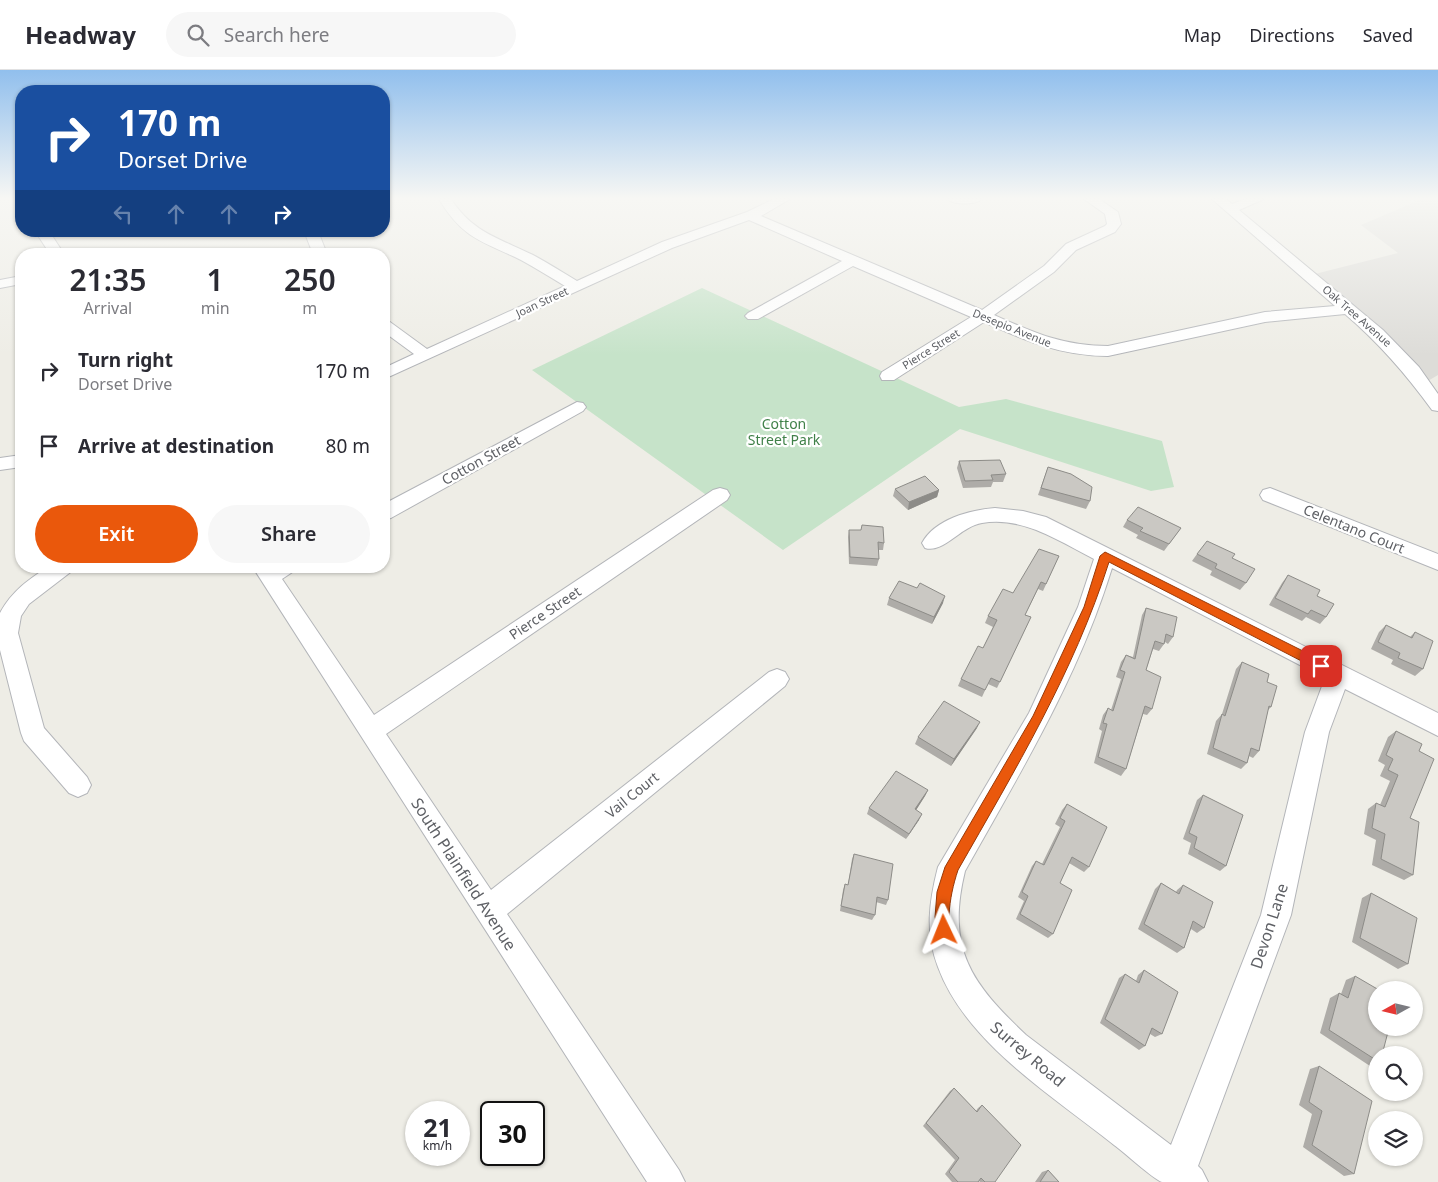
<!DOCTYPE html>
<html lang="en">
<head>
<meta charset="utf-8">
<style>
	:root { --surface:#fff; --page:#f7f7f7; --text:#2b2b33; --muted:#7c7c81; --line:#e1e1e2; --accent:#ea580c }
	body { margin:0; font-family:"Noto Sans",sans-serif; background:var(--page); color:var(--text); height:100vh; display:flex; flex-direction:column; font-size:19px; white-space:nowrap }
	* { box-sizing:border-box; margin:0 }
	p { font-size:16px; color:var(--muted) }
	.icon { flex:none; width:28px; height:28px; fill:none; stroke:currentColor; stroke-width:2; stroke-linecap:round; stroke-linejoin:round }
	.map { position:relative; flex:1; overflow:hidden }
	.side { position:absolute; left:15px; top:178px; width:375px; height:325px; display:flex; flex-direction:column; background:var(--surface); border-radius:20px; box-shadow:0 1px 4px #0004 }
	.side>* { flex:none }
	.banner { position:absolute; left:15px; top:15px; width:375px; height:152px; border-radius:20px; box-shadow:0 1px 4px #0004; background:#1a4fa0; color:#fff; overflow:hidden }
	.needle { width:32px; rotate:262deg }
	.fabs { position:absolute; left:1368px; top:911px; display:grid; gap:10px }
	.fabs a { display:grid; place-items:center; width:55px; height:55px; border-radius:50%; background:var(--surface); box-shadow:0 1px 4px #0004; font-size:25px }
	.speed { position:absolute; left:405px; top:1031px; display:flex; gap:10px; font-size:25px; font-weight:700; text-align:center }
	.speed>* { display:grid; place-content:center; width:65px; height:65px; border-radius:50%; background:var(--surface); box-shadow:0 1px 4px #0004; line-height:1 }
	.speed small { font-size:12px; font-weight:400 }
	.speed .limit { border:2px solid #111; border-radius:8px; background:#fff; color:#111 }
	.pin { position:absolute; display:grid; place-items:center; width:42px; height:42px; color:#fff; margin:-21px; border-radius:10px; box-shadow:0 2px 8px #0006 }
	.me { position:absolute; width:55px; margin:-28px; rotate:358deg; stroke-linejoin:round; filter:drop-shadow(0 0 4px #0008) }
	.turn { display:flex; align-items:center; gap:18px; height:105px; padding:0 20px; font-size:22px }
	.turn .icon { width:65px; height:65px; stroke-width:2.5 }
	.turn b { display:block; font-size:35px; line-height:42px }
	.lanes { display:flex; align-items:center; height:48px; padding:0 20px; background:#0003; justify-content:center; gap:25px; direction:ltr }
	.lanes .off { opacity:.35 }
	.eta { display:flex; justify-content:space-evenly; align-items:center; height:85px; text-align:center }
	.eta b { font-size:30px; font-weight:600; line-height:35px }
	.primary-button { display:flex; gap:10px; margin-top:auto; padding:10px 20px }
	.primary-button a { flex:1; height:58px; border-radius:30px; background:var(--accent); color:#fff; font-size:20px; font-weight:600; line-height:58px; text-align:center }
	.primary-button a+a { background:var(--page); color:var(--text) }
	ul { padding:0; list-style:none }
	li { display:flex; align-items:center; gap:15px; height:75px; padding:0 20px }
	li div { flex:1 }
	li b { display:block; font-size:19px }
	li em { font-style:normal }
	header { display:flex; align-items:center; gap:30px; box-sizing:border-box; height:70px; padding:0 25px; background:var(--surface); border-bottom:1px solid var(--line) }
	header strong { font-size:24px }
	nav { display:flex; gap:28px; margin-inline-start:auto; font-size:18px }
	.search { width:350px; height:45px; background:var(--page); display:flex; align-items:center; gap:12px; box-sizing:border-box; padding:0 18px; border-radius:28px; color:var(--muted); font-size:19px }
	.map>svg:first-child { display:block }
</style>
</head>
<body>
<header>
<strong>Headway</strong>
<div class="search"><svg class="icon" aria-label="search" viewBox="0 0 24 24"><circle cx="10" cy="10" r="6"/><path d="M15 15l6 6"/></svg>Search here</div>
<nav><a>Map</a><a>Directions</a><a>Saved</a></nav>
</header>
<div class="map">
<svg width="1438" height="1112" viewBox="0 0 1438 1112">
	<rect width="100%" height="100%" fill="#eeede6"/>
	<path fill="#dddcd8" d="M1422 129H1438V305L1426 312 1311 205 1398 183 1361 155Z"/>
	<path fill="#c6e3c9" d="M702 218 959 337 1006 329 1162 371 1174 417 1151 421 960 359 783 480 532 300Z"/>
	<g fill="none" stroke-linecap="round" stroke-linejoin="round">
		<g stroke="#b3b5b9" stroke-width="2">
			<path id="minor" d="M15 129H21V134L16 133Z
				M439 129H451C473 163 499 168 533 185 548 193 562 202 577 211L662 172 747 142 774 129H790L761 146 982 240 1044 196 1066 174 1105 156 1107 154 1105 144 1084 129H1099L1118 142 1121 154 1115 162 1076 180 1054 202 994 245C1035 263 1063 276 1108 276L1265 242 1335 236 1212 129H1226L1232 134 1246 129H1264L1239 140 1383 260 1419 297 1438 324V341L1432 340C1406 304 1379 273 1345 244L1265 252 1108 286C1061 286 1026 271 984 252L894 310H882L880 306 882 302 971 247 853 196 758 249H748L745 246 748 243 842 191 749 150 672 178 384 309V298L414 284 384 262V250L390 252 427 279 565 216C550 207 536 198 521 190 482 171 463 169 439 129Z
				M947 129H982C976 135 953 135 947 129Z
				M35 161H49L64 184H50Z
				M304 161H318L327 184H313Z
				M21 206V214L0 218V210Z
				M577 332 583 333 586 337 583 341 391 448 384 450V434Z
				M21 385V397L0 400V388Z
				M720 418 727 420 730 425 727 430 386 664 491 820 769 602 777 599 785 602 789 609 785 616 507 844 679 1100 685 1112H647L252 496H297L294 501 282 509 374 645 713 420Z
				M1270 418 1438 484V500L1263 430 1260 425 1263 420Z
				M995 438 1023 441 1046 447 1438 643V666L1345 619 1329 662 1291 845 1198 1096 1202 1100 1208 1112C1196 1112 1172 1112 1162 1112 1153 1109 1124 1082 1114 1075 1053 1026 966 973 938 897 925 863 929 832 938 797L1029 643 1078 537 1094 489C1059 471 1023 446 982 453 961 456 943 484 925 478L922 473C935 449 970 440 995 438ZM1112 498 1325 608 1305 662 1261 845 1171 1075 1026 965C971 913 946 879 965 801 1020 703 1079 606 1112 498Z
				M49 496H75L72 501 29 534 21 546 18 563 44 658 87 707 91 715 87 723 78 727 69 723 24 671 21 663 0 580V543C12 521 28 510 49 496Z"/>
		</g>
		<use href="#minor" fill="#fff" fill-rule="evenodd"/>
	</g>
	<path fill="#aeaca8" d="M959 391 1006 404 1003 412H993L991 417 963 418 957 398Z
		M1048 397 1090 431 1086 439 1038 425Z
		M895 419 939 420 937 427 908 440 893 426Z
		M1127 450 1181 458 1164 481 1136 468 1138 465 1123 457Z
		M849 460 884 473 883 480H878L879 489 877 496 849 494 848 467Z
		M1197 484 1232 488 1246 513 1240 520 1210 505 1212 501 1192 491Z
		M1059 486 1043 521 1038 519 1025 545 1031 547 997 618 988 614 982 627 958 616 961 609 983 578 993 557 985 553 988 546 1013 523Z
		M1288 505 1317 526 1326 547 1320 554 1306 547 1302 551 1269 535 1282 513Z
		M917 518 943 533 932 554 887 535 889 528Z
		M1146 538 1173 567 1168 574 1165 572 1164 574 1159 581 1153 579 1146 600 1152 639 1147 645 1143 644 1126 699 1121 706 1094 693 1102 661 1099 659 1103 645 1108 638 1111 640 1121 609 1116 607 1121 592 1126 585 1133 587 1142 545Z
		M1386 555 1410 567 1415 562 1423 599 1415 606 1391 594 1393 590 1371 579 1379 562Z
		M1242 592 1267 612 1271 637 1268 640 1259 681 1253 688 1249 686 1247 693 1241 699 1207 684 1216 651 1222 644 1236 599Z
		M977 658 951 696 915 674 918 667Z
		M1396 661 1419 681 1410 748 1413 805 1404 810 1372 795 1376 770 1364 764 1368 739 1376 733 1380 735 1390 711 1380 706 1385 695 1378 691 1388 667Z
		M928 720 925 726 916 740 919 750 906 769 867 744 869 738Z
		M1203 725 1226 796 1220 801 1188 784 1191 773 1183 769 1197 730Z
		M1067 734 1089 797 1084 802 1069 793 1060 813 1053 864 1048 868 1016 849 1024 831 1018 827 1032 796 1036 791 1042 794 1060 757 1055 754 1062 740Z
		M854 784 888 830 886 835 876 832 875 845 872 850 840 841 843 820 845 814 848 815 852 789Z
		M1161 813 1176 822 1177 820 1183 815 1204 858 1197 863 1191 859 1184 878 1177 883 1138 859 1155 819Z
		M1371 823 1408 894 1398 899 1352 872 1362 828Z
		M1144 900 1162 964 1155 967 1150 964 1145 976 1139 980 1100 953 1119 908 1125 904 1136 911 1138 905Z
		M1355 906 1376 985V994L1370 996 1320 963 1330 928 1339 923 1341 924 1346 910Z
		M1319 996 1354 1104 1344 1106 1303 1077 1312 1044 1299 1035 1310 999Z
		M954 1018 976 1041 978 1038 982 1035 995 1112H980L979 1111 978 1112H952L945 1104 955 1090 923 1056 950 1021Z
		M1048 1100 1059 1112H1035L1042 1102Z"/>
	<path fill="#8d8c88" d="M939 420 937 427 908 440 909 432Z
		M945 526 943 533 932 554 934 547Z
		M980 652 977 658 951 696 954 689Z
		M928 720 925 726 913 745 915 739Z
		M922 744 919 750 906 769 909 764Z"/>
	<path fill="#cac8c3" stroke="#8d8c88" d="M1000 390 1006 404 991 405 993 410 965 411 959 391Z
		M1048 397 1071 404 1092 417 1090 431 1041 418Z
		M925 406 939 420 909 432 895 419Z
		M1138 437 1181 458 1169 474 1140 461 1143 458 1127 450Z
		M862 455 883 457 884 473 878 472 879 489 850 487 849 460H861Z
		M1207 471 1235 484 1232 488 1255 499 1246 513 1215 498 1217 494 1197 484Z
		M1039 479 1059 486 1046 514 1041 512 1025 545 1031 547 1000 612 991 608 985 620 961 609 978 576 983 578 997 550 988 546 1003 519 1013 523Z
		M1288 505 1320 520 1317 526 1334 534 1326 547 1311 540 1308 544 1275 528Z
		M899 511 917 518 920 513 945 526 934 547 889 528Z
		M1146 538 1177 547 1173 567 1166 564 1164 574 1155 571 1146 600 1161 607 1152 639 1145 636 1126 699 1098 687 1107 654 1103 653 1108 638 1113 641 1125 602 1120 600 1126 585 1135 589Z
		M1386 555 1412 568 1415 562 1433 571 1423 599 1398 588 1400 583 1378 572Z
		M1242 592 1269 604 1267 612 1277 616 1271 637 1269 636 1259 681 1251 678 1247 693 1213 678 1222 644 1225 646Z
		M944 631 980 652 954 689 918 667Z
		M1396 661 1422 674 1419 681 1434 689 1410 748 1419 752 1413 805 1381 789 1385 764 1372 758 1376 733 1385 737 1398 705 1388 700 1393 689 1386 685Z
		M896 701 928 720 915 739 922 744 909 764 869 738Z
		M1203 725 1243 745 1226 796 1194 778 1197 767 1189 763Z
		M1067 734 1107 757 1089 797 1072 787 1060 813 1072 820 1053 864 1020 844 1028 826 1022 822 1036 791 1044 795 1065 751 1060 748Z
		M854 784 893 794 888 830 877 827 875 845 841 836 845 814 848 815Z
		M1161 813 1179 824 1183 815 1213 832 1204 858 1193 851 1184 878 1144 854Z
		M1371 823 1417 848 1408 894 1360 868Z
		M1144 900 1178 922 1162 964 1152 958 1145 976 1105 949 1125 904 1139 913Z
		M1355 906 1379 920H1376V958H1389L1382 985H1376V990L1329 960 1339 923 1348 928Z
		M1319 996 1372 1031 1354 1104 1312 1075 1322 1041 1309 1032Z
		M954 1018 977 1042 982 1035 1021 1075 995 1112H985L981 1108 978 1112H958L949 1102 959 1088 926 1053Z
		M1048 1100 1059 1112H1040Z"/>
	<linearGradient id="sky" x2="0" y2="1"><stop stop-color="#91bfed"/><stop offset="0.45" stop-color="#f7f7f4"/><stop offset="1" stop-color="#f7f7f4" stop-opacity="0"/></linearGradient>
	<rect width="1438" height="285" fill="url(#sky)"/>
	<path fill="#ea580c" stroke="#983908" d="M1105 482 1325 592 1327 596 1321 601 1317 599 1109 492C1074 602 1015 700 958 800 953 815 950 829 949 845 949 852 952 858 949 865L944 868 938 865 935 847 937 822 945 797 1033 646 1084 537 1100 486Z"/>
	<g text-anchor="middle" stroke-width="4.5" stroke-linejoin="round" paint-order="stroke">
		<g font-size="11" fill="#5e6065" stroke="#fff">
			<text transform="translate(542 232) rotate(-25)" y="4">Joan Street</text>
			<text transform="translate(1357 246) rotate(41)" y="4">Oak Tree Avenue</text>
			<text transform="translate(1012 258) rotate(22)" y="4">Desepio Avenue</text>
			<text transform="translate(931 279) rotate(-32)" y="4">Pierce Street</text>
		</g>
		<g font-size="14" fill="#408149" stroke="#fff">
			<text x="784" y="359">Cotton<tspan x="784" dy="16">Street Park</tspan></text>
		</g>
		<g font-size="14" fill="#5e6065" stroke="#fff">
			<text transform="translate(481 390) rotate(-29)" y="5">Cotton Street</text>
			<text transform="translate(1354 459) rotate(22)" y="5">Celentano Court</text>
			<text transform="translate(545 543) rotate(-34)" y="5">Pierce Street</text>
			<text transform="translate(632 725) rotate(-39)" y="5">Vail Court</text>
		</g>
		<g font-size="16" fill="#5e6065" stroke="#fff">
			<text transform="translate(464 804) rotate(57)" y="6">South Plainfield Avenue</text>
			<text transform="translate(1269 856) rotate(-72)" y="6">Devon Lane</text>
			<text transform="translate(1028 984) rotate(40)" y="6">Surrey Road</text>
		</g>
	</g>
</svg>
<div class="fabs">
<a><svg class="needle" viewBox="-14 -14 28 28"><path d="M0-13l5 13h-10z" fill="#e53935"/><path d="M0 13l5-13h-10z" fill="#7c7c81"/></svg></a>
<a><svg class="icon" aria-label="search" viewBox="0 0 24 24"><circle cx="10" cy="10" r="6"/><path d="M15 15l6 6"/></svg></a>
<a><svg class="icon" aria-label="layers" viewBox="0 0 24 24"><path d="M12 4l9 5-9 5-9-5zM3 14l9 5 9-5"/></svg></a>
</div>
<div class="speed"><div>21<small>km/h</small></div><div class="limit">30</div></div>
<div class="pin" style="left:1321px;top:596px;background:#d93025"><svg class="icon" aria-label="arrive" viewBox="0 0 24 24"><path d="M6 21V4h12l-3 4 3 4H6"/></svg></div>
<svg class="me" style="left:944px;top:860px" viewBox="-20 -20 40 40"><path d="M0-17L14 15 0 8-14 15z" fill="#ea580c" stroke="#fff" stroke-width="4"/></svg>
<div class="banner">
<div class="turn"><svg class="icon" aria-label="right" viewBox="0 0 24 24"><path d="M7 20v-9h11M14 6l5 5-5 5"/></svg><div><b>170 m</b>Dorset Drive</div></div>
<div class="lanes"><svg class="icon off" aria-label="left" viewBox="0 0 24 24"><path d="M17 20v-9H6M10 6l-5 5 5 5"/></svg><svg class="icon off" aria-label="ahead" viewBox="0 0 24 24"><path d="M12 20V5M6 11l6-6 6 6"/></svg><svg class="icon off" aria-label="ahead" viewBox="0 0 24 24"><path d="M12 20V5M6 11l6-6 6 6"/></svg><svg class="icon" aria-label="right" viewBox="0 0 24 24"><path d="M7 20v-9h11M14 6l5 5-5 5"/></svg></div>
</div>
<section class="side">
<div class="eta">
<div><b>21:35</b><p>Arrival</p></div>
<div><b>1</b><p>min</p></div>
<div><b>250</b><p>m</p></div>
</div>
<ul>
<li><svg class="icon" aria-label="right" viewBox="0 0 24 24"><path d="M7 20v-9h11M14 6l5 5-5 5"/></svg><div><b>Turn right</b><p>Dorset Drive</p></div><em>170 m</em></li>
<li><svg class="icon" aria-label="arrive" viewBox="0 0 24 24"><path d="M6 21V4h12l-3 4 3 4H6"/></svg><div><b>Arrive at destination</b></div><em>80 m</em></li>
</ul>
<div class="primary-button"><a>Exit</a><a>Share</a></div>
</section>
</div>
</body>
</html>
